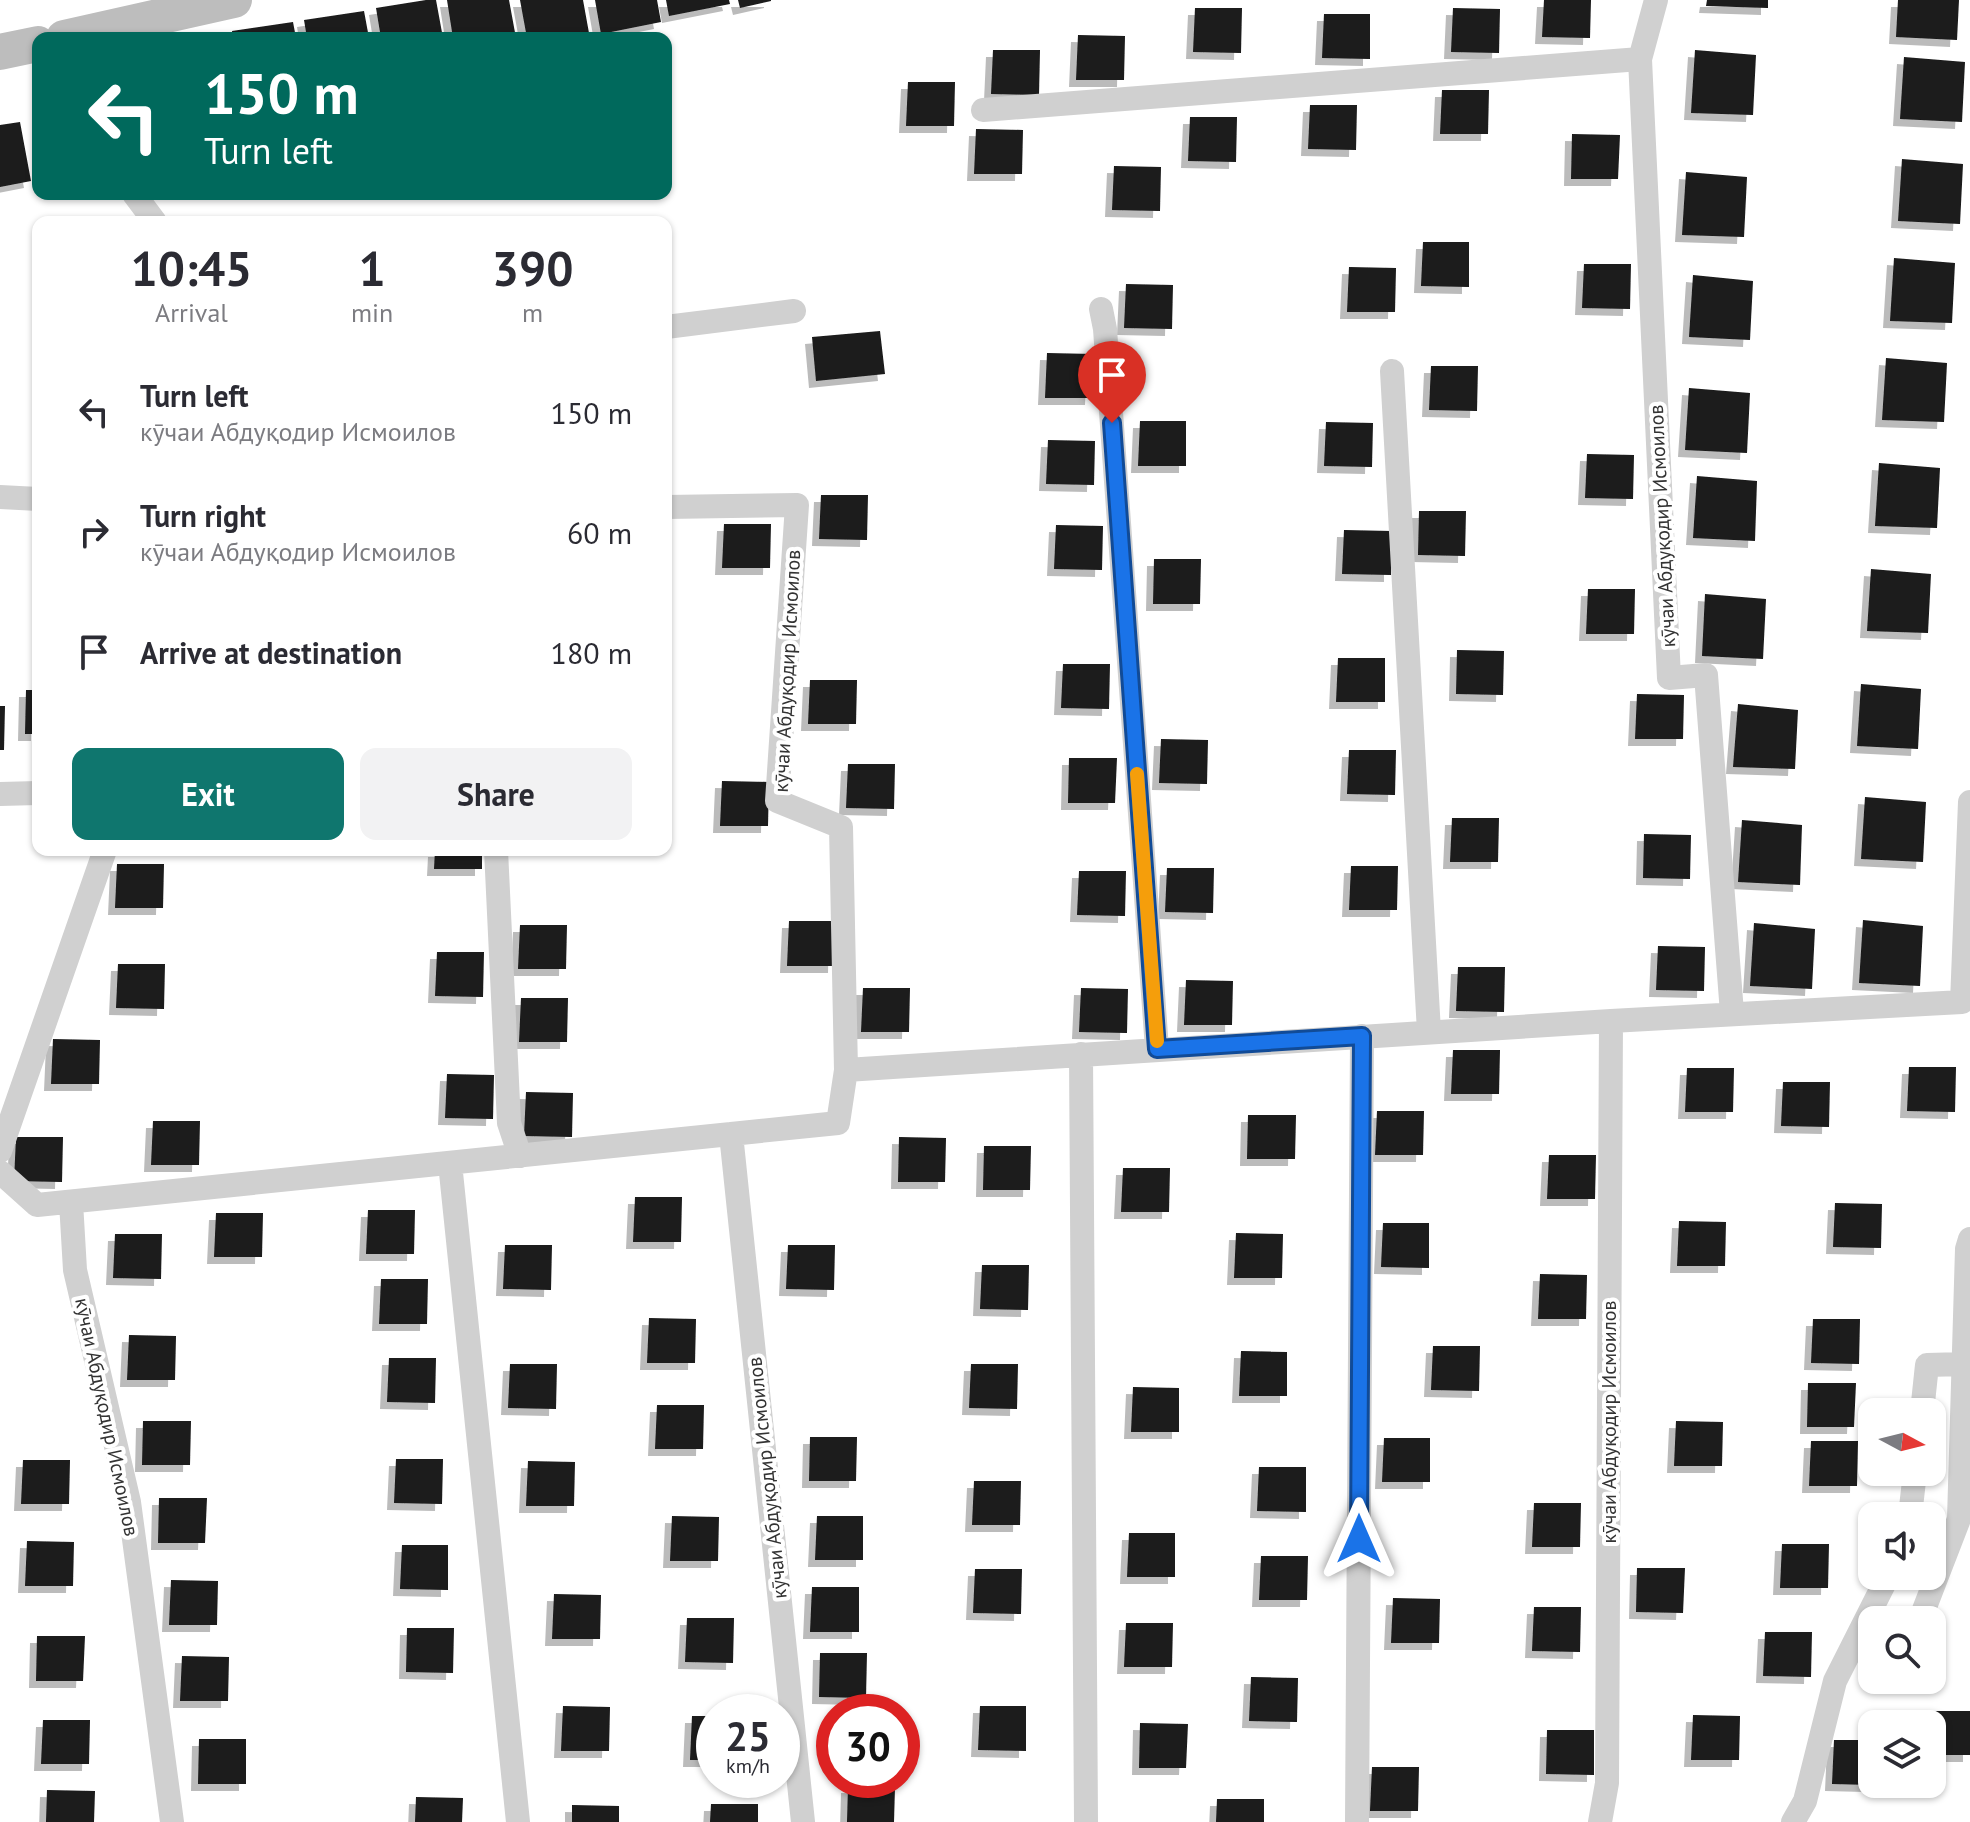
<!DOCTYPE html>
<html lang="en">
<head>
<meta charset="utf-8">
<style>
	:root { --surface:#fff; --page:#f2f2f3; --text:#2b2b33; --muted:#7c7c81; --accent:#0f766e }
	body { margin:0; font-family:"PT Sans",sans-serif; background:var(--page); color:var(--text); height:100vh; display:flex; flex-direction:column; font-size:30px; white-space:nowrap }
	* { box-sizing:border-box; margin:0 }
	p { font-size:26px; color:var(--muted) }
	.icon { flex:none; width:44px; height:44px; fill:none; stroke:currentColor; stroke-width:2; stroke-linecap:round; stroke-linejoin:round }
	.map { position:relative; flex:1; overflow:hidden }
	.panel { position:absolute; left:32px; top:216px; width:640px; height:640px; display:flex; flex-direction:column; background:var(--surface); border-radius:16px; box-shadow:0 2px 6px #0004 }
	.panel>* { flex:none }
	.hud { position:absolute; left:32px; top:32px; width:640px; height:168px; border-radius:16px; box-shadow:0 2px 6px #0004; background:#00695c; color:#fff; overflow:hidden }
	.needle { width:52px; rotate:97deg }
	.tools { position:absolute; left:1858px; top:1398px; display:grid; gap:16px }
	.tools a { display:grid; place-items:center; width:88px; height:88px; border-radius:16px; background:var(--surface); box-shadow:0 2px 6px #0004; font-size:40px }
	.speed { position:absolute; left:696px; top:1694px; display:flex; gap:16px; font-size:40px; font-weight:700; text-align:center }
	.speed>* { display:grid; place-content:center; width:104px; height:104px; border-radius:50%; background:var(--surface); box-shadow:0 2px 6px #0004; line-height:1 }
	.speed small { font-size:20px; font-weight:400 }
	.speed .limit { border:12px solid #d22; background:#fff; color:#111 }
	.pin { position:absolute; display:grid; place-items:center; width:68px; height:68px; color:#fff; margin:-82px -34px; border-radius:50% 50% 50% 0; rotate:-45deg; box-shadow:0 0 8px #0007 }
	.pin .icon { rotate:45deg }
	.me { position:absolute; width:88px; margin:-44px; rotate:0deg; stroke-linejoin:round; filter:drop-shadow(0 0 6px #0008) }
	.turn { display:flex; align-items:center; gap:28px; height:168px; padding:0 40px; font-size:36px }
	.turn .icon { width:104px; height:104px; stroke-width:2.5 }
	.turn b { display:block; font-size:56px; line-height:68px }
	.eta { display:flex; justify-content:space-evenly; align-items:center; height:136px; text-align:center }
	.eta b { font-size:48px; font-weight:700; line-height:56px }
	.button { display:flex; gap:16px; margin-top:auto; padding:16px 40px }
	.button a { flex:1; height:92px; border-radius:16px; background:var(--accent); color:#fff; font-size:32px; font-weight:700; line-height:92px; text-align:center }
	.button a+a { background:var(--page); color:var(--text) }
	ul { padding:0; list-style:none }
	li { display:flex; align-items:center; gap:24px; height:120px; padding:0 40px }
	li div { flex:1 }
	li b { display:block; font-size:30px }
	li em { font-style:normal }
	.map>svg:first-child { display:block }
</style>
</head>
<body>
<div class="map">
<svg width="1970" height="1822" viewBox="0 0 1970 1822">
	<defs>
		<filter id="shadow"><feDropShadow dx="-7" dy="7" stdDeviation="0" flood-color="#0004"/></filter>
	</defs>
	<rect width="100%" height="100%" fill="#fff"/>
	<path fill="#1a1a1a" filter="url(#shadow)" d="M426 0H436L443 38H381L376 8Z
		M447 0H509L516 38H453Z
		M520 0H583L589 33 562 38H527Z
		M595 0H657L661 22 601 34Z
		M666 0H729L730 4 669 16Z
		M738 0H771V1L740 8Z
		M1544 0H1591L1590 38 1542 37Z
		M1707 0H1768V8L1706 6Z
		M1898 0H1959L1957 40 1896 37Z
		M1195 8H1242L1241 53 1193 52Z
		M1453 8 1500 9 1499 53 1451 52Z
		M364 11 369 38H307L304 20Z
		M1324 14H1370V59L1322 58Z
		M293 22 296 38H233L232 31Z
		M1078 35 1125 36 1124 80H1076Z
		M993 50H1040L1039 95 991 94Z
		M1695 50 1756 55 1753 115 1691 113Z
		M1904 57 1965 62 1962 122 1900 119Z
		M908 82H955L954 126H906Z
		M1442 90H1489L1488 134H1440Z
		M1310 105H1357L1356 150 1308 149Z
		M1190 117H1237L1236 162 1188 161Z
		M20 122 31 181 0 187V125Z
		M976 129 1023 130 1022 174H974Z
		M1572 134 1620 135 1618 179H1571Z
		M1902 159 1963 164 1960 224 1898 221Z
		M1114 166 1161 167 1160 211 1112 210Z
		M1686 172 1747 177 1744 237 1682 235Z
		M1423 242H1469V287L1421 286Z
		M1894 258 1955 263 1952 323 1890 321Z
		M1584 264H1631L1630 309 1582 308Z
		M1349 267 1396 268 1395 312H1347Z
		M1693 275 1753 281 1750 340 1689 337Z
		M1126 284 1173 285 1172 329 1124 328Z
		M880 331 885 374 816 381 812 337Z
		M1047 353 1094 354 1092 398H1045Z
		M1886 358 1947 363 1944 422 1882 420Z
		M1431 366H1478L1477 411 1429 410Z
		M1689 388 1750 393 1747 453 1685 450Z
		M1140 421H1186V466H1138Z
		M1326 422 1373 423 1372 467 1324 466Z
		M1048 440 1095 441 1094 485 1046 484Z
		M1587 454 1634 455 1633 499 1585 498Z
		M1879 463 1940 468 1937 528 1875 526Z
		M1697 476 1757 481 1755 541 1693 538Z
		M821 495H868L867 540 819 539Z
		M1419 511H1466L1465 556 1418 555Z
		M724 524H771L770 568H722Z
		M1056 525 1103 526 1102 570 1054 569Z
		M1344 530 1391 531V575L1342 574Z
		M1154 559H1201L1200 604H1153Z
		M1871 569 1931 574 1928 633 1867 631Z
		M1588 589H1635L1634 634H1586Z
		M1705 594 1766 599 1763 659 1702 656Z
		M1457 650 1504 651 1503 695 1456 694Z
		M1338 658H1385V702H1336Z
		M1063 664H1110L1109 709 1061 708Z
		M810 680H857L856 724H808Z
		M1861 684 1921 689 1918 749 1857 746Z
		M26 690H38V734H25Z
		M1637 694 1684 695 1683 739H1635Z
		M1738 704 1798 710 1795 769 1733 767Z
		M0 706H5L4 750H0Z
		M1161 739 1208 740 1207 784 1159 783Z
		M1349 750H1396L1395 795 1347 794Z
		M1069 758H1117L1115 803H1068Z
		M848 764H895L894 809 846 808Z
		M722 781 769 782 768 826H720Z
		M1865 797 1926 802 1923 862 1861 859Z
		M1452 818H1499L1498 862H1450Z
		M1742 820 1802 825 1800 885 1738 882Z
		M1644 834 1691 835 1690 879 1643 878Z
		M435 850H482V869H434Z
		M117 864H164L163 908H115Z
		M1351 866H1398L1397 910H1349Z
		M1167 868H1214L1213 913 1165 912Z
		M1079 871H1126L1125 916 1077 915Z
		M1863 920 1923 926 1920 986 1859 983Z
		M789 921H836L835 966H787Z
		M1754 923 1815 929 1812 989 1750 986Z
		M520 925H567L566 969H518Z
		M1658 946 1705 947 1704 991 1656 990Z
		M437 952H484L483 997 435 996Z
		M118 964H165L164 1009 116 1008Z
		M1458 967H1505L1504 1012 1456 1011Z
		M1186 980 1233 981 1232 1025H1184Z
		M863 988H910L909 1032H861Z
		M1081 988 1128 989 1127 1033 1079 1032Z
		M521 998H568L567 1042H519Z
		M53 1039 100 1040 99 1084H51Z
		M1453 1050H1500L1499 1094H1451Z
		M1909 1067H1956L1955 1112 1907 1111Z
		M1687 1068H1734L1733 1112H1685Z
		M447 1074 494 1075 493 1119 445 1118Z
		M1783 1082H1830L1829 1127 1781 1126Z
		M526 1092 573 1093 572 1137 524 1136Z
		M1377 1111H1424L1423 1155H1375Z
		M1248 1115H1296L1295 1159H1247Z
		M153 1121H200L199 1165H151Z
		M16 1137H63L62 1182 14 1181Z
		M899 1137 946 1138 945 1182H898Z
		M984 1146H1031L1030 1190H983Z
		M1549 1155H1596L1595 1199H1547Z
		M1123 1168H1170L1169 1212H1121Z
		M635 1197H682L681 1242H633Z
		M1835 1203 1882 1204 1881 1248 1833 1247Z
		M368 1210H415L414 1254H366Z
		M216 1213H263L262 1257H214Z
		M1679 1221 1726 1222 1725 1266H1677Z
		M1383 1223H1429V1268L1381 1267Z
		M1236 1233 1283 1234 1282 1278H1234Z
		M115 1234H162L161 1279 113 1278Z
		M505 1245H552L551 1290 503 1289Z
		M788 1245H835L834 1290 786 1289Z
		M982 1265H1029L1028 1310 980 1309Z
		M1540 1274 1587 1275 1586 1319H1538Z
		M381 1279H428L427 1324H379Z
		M649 1318 696 1319 695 1363H647Z
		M1813 1319H1860L1859 1364 1811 1363Z
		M129 1335 176 1336 175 1380H127Z
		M1433 1346H1480L1479 1391 1431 1390Z
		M1241 1351 1287 1352V1396H1239Z
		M389 1358H436L435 1403 387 1402Z
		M510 1364H557L556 1409 508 1408Z
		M971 1364H1018L1017 1409 969 1408Z
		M1808 1383H1856L1854 1427H1807Z
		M1133 1387 1179 1388V1432H1131Z
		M657 1405H704L703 1449H655Z
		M143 1421H191L190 1465H142Z
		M1676 1421 1723 1422 1722 1466H1674Z
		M810 1437H857L856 1481H809Z
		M1384 1438H1430V1482H1382Z
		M1811 1441H1858L1857 1486H1809Z
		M396 1459H443L442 1504 394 1503Z
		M23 1460H70L69 1504H21Z
		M528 1461 575 1462 574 1506H526Z
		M1259 1467H1306V1512L1257 1511Z
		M974 1481H1021L1020 1525H972Z
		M159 1498H207L205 1543H158Z
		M1534 1503H1581L1580 1547H1532Z
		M672 1516 719 1517 718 1561H670Z
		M817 1516H863V1560H815Z
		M1129 1533H1175V1577H1127Z
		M27 1541 74 1542 73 1586H25Z
		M1782 1544H1829L1828 1588H1780Z
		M402 1545H448V1590L400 1589Z
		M1261 1556H1308L1307 1600H1259Z
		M1637 1568H1685L1683 1613 1636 1612Z
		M975 1569H1022L1021 1614 973 1613Z
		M171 1580 218 1581 217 1625H169Z
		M812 1587H859V1632H810Z
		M554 1594 601 1595 600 1639H552Z
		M1393 1598 1440 1599 1439 1643H1391Z
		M1534 1607H1581L1580 1652 1532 1651Z
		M687 1618H734L733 1663 685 1662Z
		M1126 1623H1173L1172 1667H1124Z
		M407 1628H454L453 1673 406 1672Z
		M1765 1632H1812L1811 1677 1763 1676Z
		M37 1636H85L83 1681H36Z
		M820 1653H867L866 1698 819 1697Z
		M182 1656 229 1657 228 1701H180Z
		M1251 1677 1298 1678 1297 1722 1249 1721Z
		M563 1706 610 1707 609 1751H561Z
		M980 1706H1026V1751L978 1750Z
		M1935 1711H1970V1755H1933Z
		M1693 1715 1740 1716 1739 1760H1691Z
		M692 1716H714V1760H690Z
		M43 1720H90L89 1764H41Z
		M1140 1723 1188 1724 1186 1768H1139Z
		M1547 1730H1594V1775L1546 1774Z
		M199 1739H246V1784H198Z
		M1834 1740H1872V1785L1832 1784Z
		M1372 1767H1419L1418 1811H1370Z
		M848 1786 895 1787 894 1822H847Z
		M47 1790 95 1791 94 1822H46Z
		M416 1797 463 1798 462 1822H415Z
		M1217 1799H1264V1822H1216Z
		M711 1804H758V1822H710Z
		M572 1805 619 1806V1822H572Z"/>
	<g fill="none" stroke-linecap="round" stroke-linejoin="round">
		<path stroke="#d0d0d0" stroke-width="24" d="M1656 0 1640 59 1669 678 1706 675 1732 1013
			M983 110 1640 59
			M134 194 155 222
			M1101 309 1105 329 1157 1049
			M666 327 794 311
			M1392 371 1429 1032
			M0 497 38 499
			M0 794 38 793
			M496 850 509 1123 520 1156
			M1081 1054 1086 1822
			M846 1070 1611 1021 1962 1002 1970 802
			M731 1134 803 1822
			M0 1151 105 850
			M450 1163 518 1822
			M0 1172 37 1205 838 1123 846 1070 841 827 777 801 797 505 666 507
			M71 1202 75 1270 129 1502 172 1822
			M1922 1412 1927 1365 1964 1364
			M1910 1516 1915 1472
			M1920 1620 1959 1519 1967 1249 1970 1239
			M1357 1822 1362 1036
			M1600 1822 1607 1783 1611 1021
			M1793 1822 1805 1801 1835 1681 1888 1576"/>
		<path stroke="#bdbdbd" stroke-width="36" d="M64 38 234 0
			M0 52 38 44"/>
	</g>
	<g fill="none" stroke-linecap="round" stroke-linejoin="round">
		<g stroke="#114b97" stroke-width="20">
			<path id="route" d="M1112 423 1157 1049 1362 1036 1359 1539"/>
		</g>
		<use href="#route" stroke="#1a73e8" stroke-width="14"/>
		<path stroke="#f59e0b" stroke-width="14" d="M1137 774 1157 1041"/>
	</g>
	<g text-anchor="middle" stroke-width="8" stroke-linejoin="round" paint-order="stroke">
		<g font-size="20" fill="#333" stroke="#fff">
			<text transform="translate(1662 526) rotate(-93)" y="7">кӯчаи Абдуқодир Исмоилов</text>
			<text transform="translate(787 671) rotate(-87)" y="7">кӯчаи Абдуқодир Исмоилов</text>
			<text transform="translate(107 1417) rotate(78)" y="7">кӯчаи Абдуқодир Исмоилов</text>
			<text transform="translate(1609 1422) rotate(-90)" y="7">кӯчаи Абдуқодир Исмоилов</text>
			<text transform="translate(767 1478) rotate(-96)" y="7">кӯчаи Абдуқодир Исмоилов</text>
		</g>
	</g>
</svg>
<div class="tools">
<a><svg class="needle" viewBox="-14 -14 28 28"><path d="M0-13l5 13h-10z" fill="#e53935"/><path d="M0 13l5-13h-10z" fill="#7c7c81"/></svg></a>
<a><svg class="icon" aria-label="sound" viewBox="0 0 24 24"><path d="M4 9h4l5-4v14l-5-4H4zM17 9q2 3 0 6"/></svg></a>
<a><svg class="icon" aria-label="search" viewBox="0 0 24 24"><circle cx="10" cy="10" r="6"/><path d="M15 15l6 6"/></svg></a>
<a><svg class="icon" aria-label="layers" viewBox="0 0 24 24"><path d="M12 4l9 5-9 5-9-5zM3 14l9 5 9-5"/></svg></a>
</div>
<div class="speed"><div>25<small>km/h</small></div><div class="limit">30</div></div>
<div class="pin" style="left:1112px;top:423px;background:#d93025"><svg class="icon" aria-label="arrive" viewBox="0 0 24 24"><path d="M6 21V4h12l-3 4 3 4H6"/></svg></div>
<svg class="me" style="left:1359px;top:1539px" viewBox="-20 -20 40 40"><path d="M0-17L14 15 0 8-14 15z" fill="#1a73e8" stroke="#fff" stroke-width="4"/></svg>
<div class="hud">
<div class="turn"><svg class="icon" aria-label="left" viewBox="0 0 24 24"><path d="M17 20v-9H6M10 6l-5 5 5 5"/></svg><div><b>150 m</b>Turn left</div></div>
</div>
<section class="panel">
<div class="eta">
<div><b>10:45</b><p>Arrival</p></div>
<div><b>1</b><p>min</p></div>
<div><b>390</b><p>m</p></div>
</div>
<ul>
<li><svg class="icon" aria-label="left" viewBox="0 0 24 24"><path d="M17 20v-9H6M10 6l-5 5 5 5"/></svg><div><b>Turn left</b><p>кӯчаи Абдуқодир Исмоилов</p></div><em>150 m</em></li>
<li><svg class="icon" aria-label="right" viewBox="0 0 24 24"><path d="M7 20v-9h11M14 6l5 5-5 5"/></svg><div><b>Turn right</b><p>кӯчаи Абдуқодир Исмоилов</p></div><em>60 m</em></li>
<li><svg class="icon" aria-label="arrive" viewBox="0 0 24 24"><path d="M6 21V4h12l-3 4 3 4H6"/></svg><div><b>Arrive at destination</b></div><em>180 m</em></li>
</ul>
<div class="button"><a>Exit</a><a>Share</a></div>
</section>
</div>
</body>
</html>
